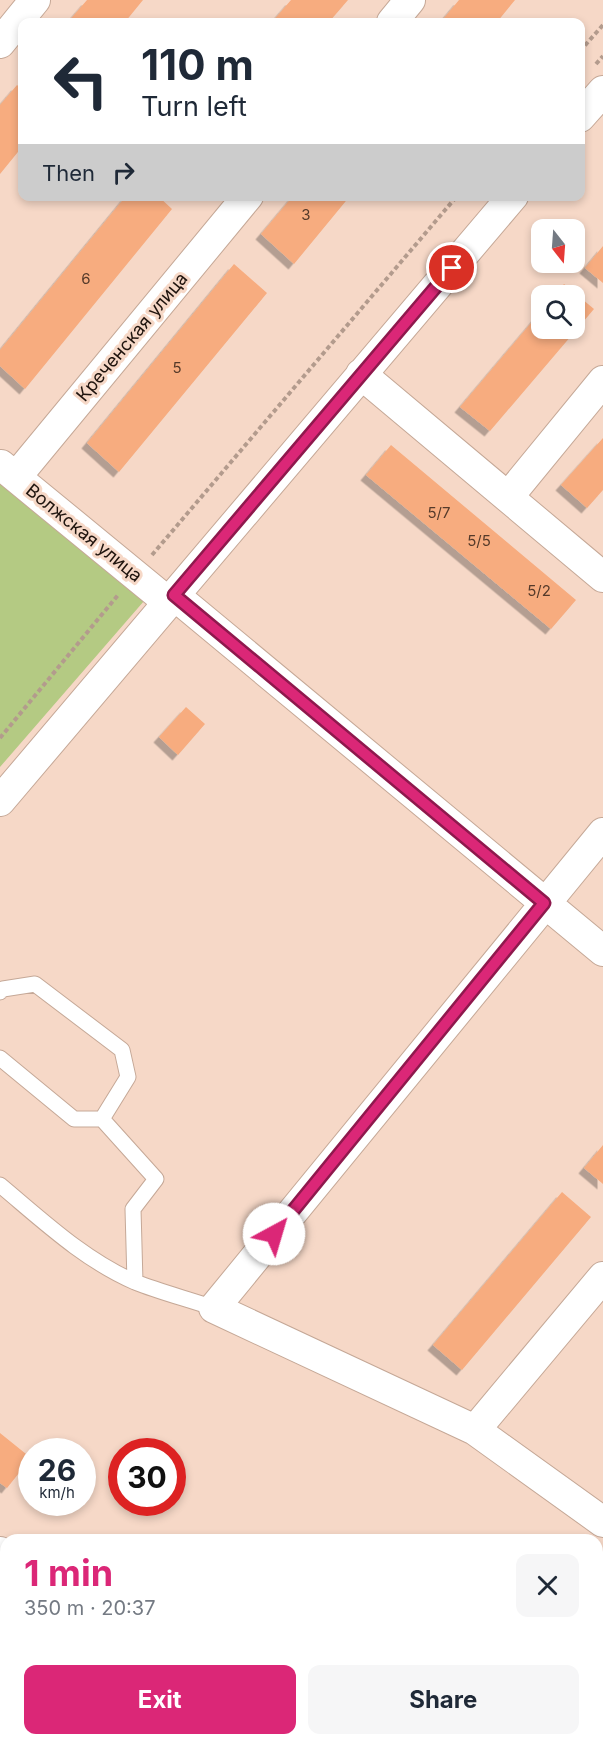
<!DOCTYPE html>
<html lang="en">
<head>
<meta charset="utf-8">
<style>
	:root { --surface:#fff; --page:#f6f6f7; --text:#1f2937; --muted:#747a83; --accent:#db2777 }
	body { margin:0; font-family:Inter,sans-serif; background:var(--page); color:var(--text); height:100vh; display:flex; flex-direction:column; font-size:22px; white-space:nowrap }
	* { box-sizing:border-box; margin:0 }
	p { font-size:20px; color:var(--muted) }
	.icon { flex:none; width:33px; height:33px; fill:none; stroke:currentColor; stroke-width:2; stroke-linecap:round; stroke-linejoin:round }
	.map { position:relative; flex:1; overflow:hidden }
	.side { position:absolute; left:0px; top:1534px; width:603px; height:212px; display:flex; flex-direction:column; background:var(--surface); border-radius:18px 18px 0 0; box-shadow:0 3px 9px #0003 }
	.side>* { flex:none }
	.guide { position:absolute; left:18px; top:18px; width:567px; height:183px; border-radius:12px; box-shadow:0 3px 9px #0003; background:#fff; color:var(--text); overflow:hidden }
	.needle { width:39px; rotate:163deg }
	.fabs { position:absolute; left:531px; top:219px; display:grid; gap:12px }
	.fabs a { display:grid; place-items:center; width:54px; height:54px; border-radius:12px; background:var(--surface); box-shadow:0 3px 9px #0003; font-size:30px }
	.speed { position:absolute; left:18px; top:1438px; display:flex; gap:12px; font-size:30px; font-weight:700; text-align:center }
	.speed>* { display:grid; place-content:center; width:78px; height:78px; border-radius:50%; background:var(--surface); box-shadow:0 3px 9px #0003; line-height:1 }
	.speed small { font-size:15px; font-weight:400 }
	.speed .limit { border:9px solid #d22; background:#fff; color:#111 }
	.pin { position:absolute; display:grid; place-items:center; width:51px; height:51px; color:#fff; margin:-26px; border:3px solid #fff; border-radius:50%; box-shadow:0 2px 6px #0007 }
	.me { position:absolute; width:66px; margin:-33px; rotate:39deg; stroke-linejoin:round; filter:drop-shadow(0 0 4px #0008) }
	.turn { display:flex; align-items:center; gap:21px; height:126px; padding:0 24px; font-size:27px }
	.turn .icon { width:78px; height:78px; stroke-width:2.5 }
	.turn b { display:block; font-size:42px; line-height:51px }
	.then { display:flex; align-items:center; height:57px; padding:0 24px; background:#0003; gap:12px; font-size:22px }
	.round { display:grid; place-items:center; flex:none; width:63px; height:63px; border-radius:12px; background:var(--page) }
	.summary { display:flex; align-items:center; justify-content:space-between; height:102px; padding:0 24px }
	h1 { font-size:36px; font-weight:700; line-height:45px; color:var(--accent) }
	.primary-button { display:flex; gap:12px; margin-top:auto; padding:12px 24px }
	.primary-button a { flex:1; height:69px; border-radius:12px; background:var(--accent); color:#fff; font-size:24px; font-weight:700; line-height:69px; text-align:center }
	.primary-button a+a { background:var(--page); color:var(--text) }
	.map>svg:first-child { display:block }
</style>
</head>
<body>
<div class="map">
<svg width="603" height="1745" viewBox="0 0 603 1745">
	<defs>
		<filter id="shadow"><feDropShadow dx="-5.5" dy="5.5" stdDeviation="0" flood-color="#0004"/></filter>
	</defs>
	<rect width="100%" height="100%" fill="#f6d8c7"/>
	<path fill="#efc9b4" d="M0 1570 6 1575V1714L0 1721Z"/>
	<path fill="#b4ca83" d="M0 477 144 601 0 767Z
		M6 1659V1740H40L37 1745H0V1665Z"/>
	<path fill="#f7ac7f" filter="url(#shadow)" d="M87 0H143L125 22H68Z
		M291 0H348L329 22H272Z
		M459 0H515L497 22H449L444 18Z
		M17 85 22 89V147L0 174V105Z
		M126 196H158L172 209 25 389 0 366V350Z
		M293 196H350L294 264 261 234Z
		M603 246V283L585 268Z
		M234 264 267 293 119 472 87 443Z
		M564 284 594 309 490 431 460 407 542 310V328H574V296H554Z
		M603 438V490L587 508 561 485Z
		M391 445 576 600 551 629 366 475Z
		M186 707 205 724 178 755 159 737Z
		M603 1145V1184L584 1168Z
		M562 1192 591 1217 462 1370 433 1345Z
		M0 1433 31 1458 7 1488 0 1483Z"/>
	<g fill="none" stroke-linecap="round" stroke-linejoin="round">
		<g stroke="#c5a897" stroke-width="17">
			<path id="service" d="M0 992 3 989 35 984 122 1050 128 1077 102 1119
				M0 1058 74 1119H102L156 1179 133 1209 135 1282
				M0 1185C42 1220 84 1260 135 1282 160 1292 188 1299 214 1308"/>
		</g>
		<g stroke="#c5a897" stroke-width="32">
			<path id="minor" d="M392 22 410 0
				M0 43 35 0
				M580 117 603 91
				M361 374 603 577
				M1 465 168 602
				M16 477 248 196
				M508 497 603 381
				M174 595 603 951
				M0 801 513 196
				M603 833 214 1308 475 1430 603 1522
				M475 1430 603 1277
				M0 1552 6 1557"/>
		</g>
		<path stroke="#b39b8d" stroke-width="4" stroke-dasharray="4.5 3" stroke-linecap="butt" d="M580 51 603 25
			M596 64 603 56
			M152 555 457 196
			M0 738 118 595"/>
		<use href="#service" stroke="#fff" stroke-width="15"/>
		<use href="#minor" stroke="#fff" stroke-width="30"/>
	</g>
	<g fill="none" stroke-linecap="round" stroke-linejoin="round">
		<g stroke="#8e194d" stroke-width="15">
			<path id="route" d="M274 1234 544 903 174 595 452 268"/>
		</g>
		<use href="#route" stroke="#db2777" stroke-width="10"/>
	</g>
	<g text-anchor="middle" stroke-width="6" stroke-linejoin="round" paint-order="stroke">
		<g font-size="15" fill="#553a2a">
			<text x="306" y="220">3</text>
			<text x="86" y="284">6</text>
			<text x="177" y="373">5</text>
			<text x="439" y="518">5/7</text>
			<text x="479" y="546">5/5</text>
			<text x="539" y="596">5/2</text>
		</g>
		<g font-size="18" fill="#1f140e" stroke="#f6d8c7">
			<text transform="translate(132 337) rotate(-50)" y="6">Креченская улица</text>
			<text transform="translate(84 533) rotate(39)" y="6">Волжская улица</text>
		</g>
	</g>
</svg>
<div class="fabs">
<a><svg class="needle" viewBox="-14 -14 28 28"><path d="M0-13l5 13h-10z" fill="#e53935"/><path d="M0 13l5-13h-10z" fill="#747a83"/></svg></a>
<a><svg class="icon" aria-label="search" viewBox="0 0 24 24"><circle cx="10" cy="10" r="6"/><path d="M15 15l6 6"/></svg></a>
</div>
<div class="speed"><div>26<small>km/h</small></div><div class="limit">30</div></div>
<div class="pin" style="left:452px;top:268px;background:#d93025"><svg class="icon" aria-label="arrive" viewBox="0 0 24 24"><path d="M6 21V4h12l-3 4 3 4H6"/></svg></div>
<svg class="me" style="left:274px;top:1234px" viewBox="-20 -20 40 40"><circle r="19" fill="#fff"/><path d="M0-13L10 11 0 6-10 11z" fill="#db2777"/></svg>
<div class="guide">
<div class="turn"><svg class="icon" aria-label="left" viewBox="0 0 24 24"><path d="M17 20v-9H6M10 6l-5 5 5 5"/></svg><div><b>110 m</b>Turn left</div></div>
<div class="then">Then<svg class="icon" aria-label="right" viewBox="0 0 24 24"><path d="M7 20v-9h11M14 6l5 5-5 5"/></svg></div>
</div>
<section class="side">
<div class="summary"><div><h1>1 min</h1><p>350 m · 20:37</p></div><a class="round"><svg class="icon" aria-label="close" viewBox="0 0 24 24"><path d="M6 6l12 12M18 6L6 18"/></svg></a></div>
<div class="primary-button"><a>Exit</a><a>Share</a></div>
</section>
</div>
</body>
</html>
